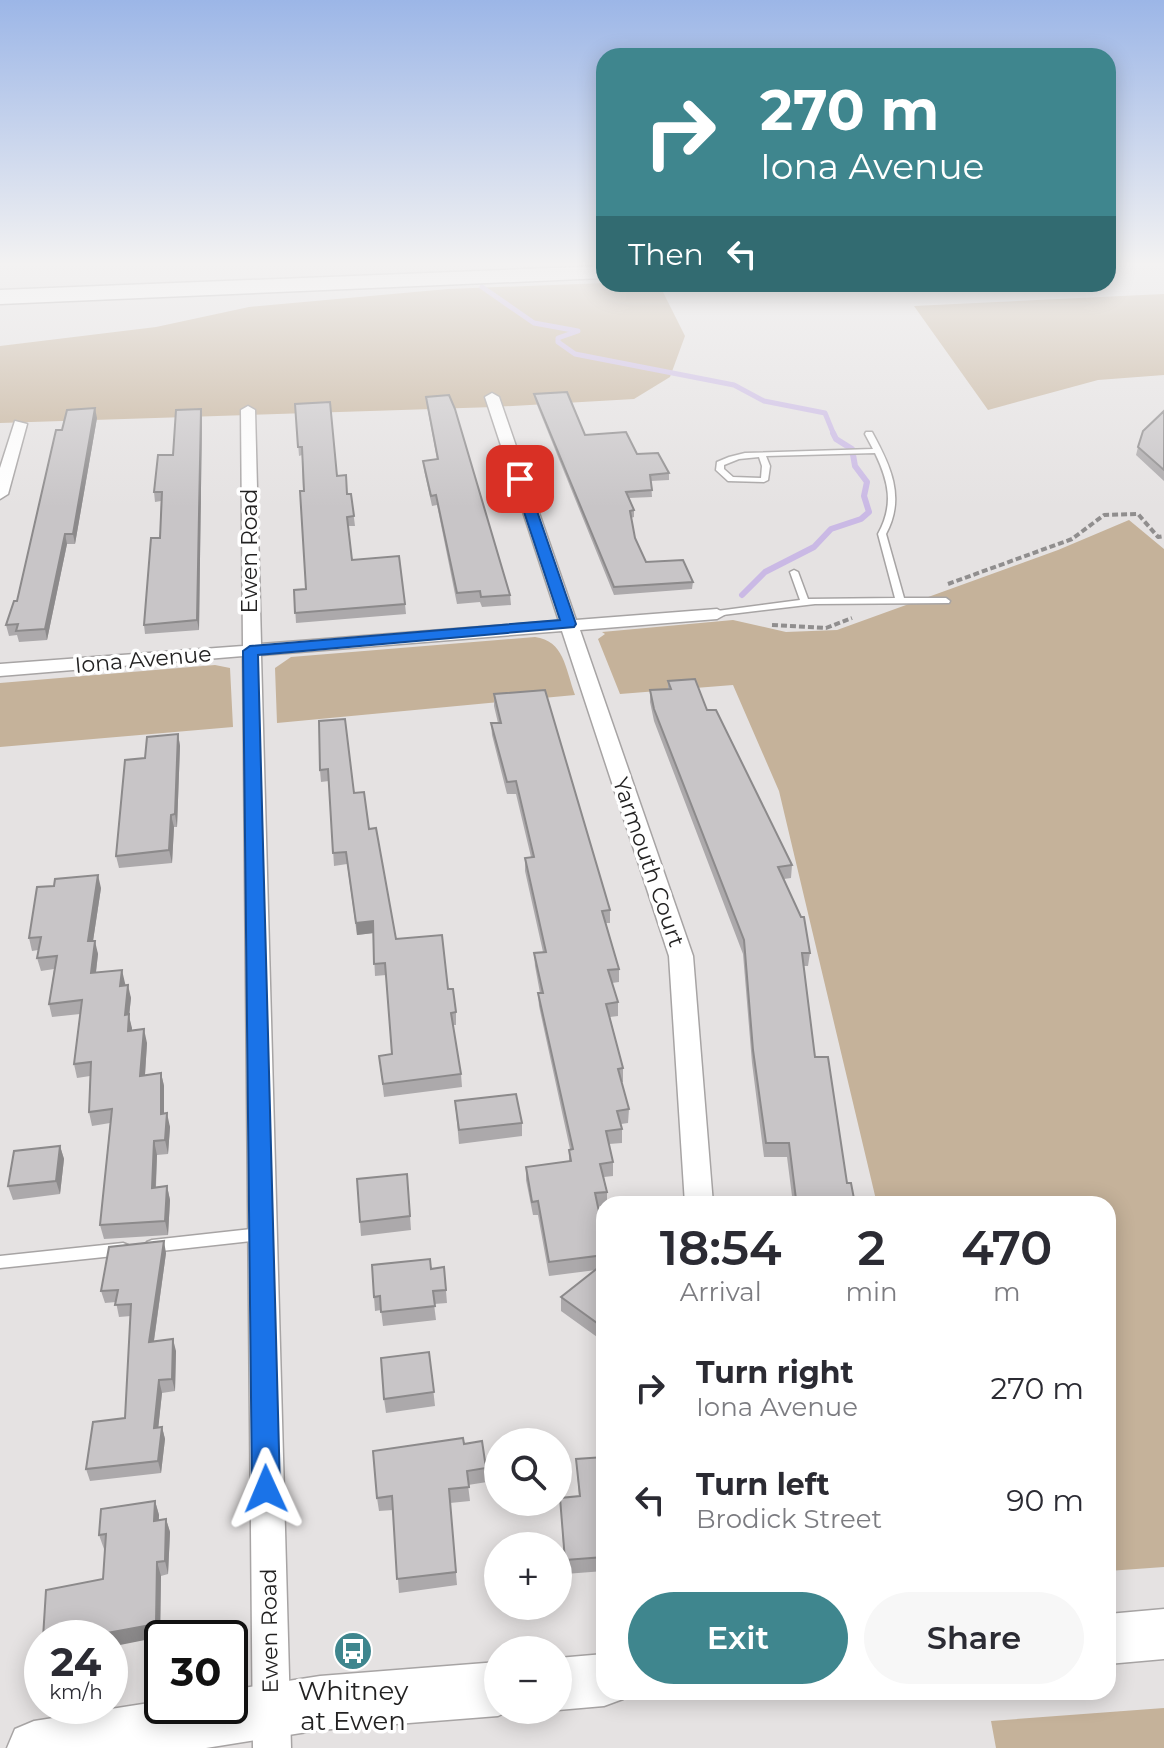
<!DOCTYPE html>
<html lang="en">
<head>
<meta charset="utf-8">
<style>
	:root { --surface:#fff; --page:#f7f7f7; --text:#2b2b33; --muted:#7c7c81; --accent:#3f868e }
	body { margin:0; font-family:Montserrat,sans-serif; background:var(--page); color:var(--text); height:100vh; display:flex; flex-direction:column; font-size:30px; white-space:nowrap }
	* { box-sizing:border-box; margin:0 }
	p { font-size:26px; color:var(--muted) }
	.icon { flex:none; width:44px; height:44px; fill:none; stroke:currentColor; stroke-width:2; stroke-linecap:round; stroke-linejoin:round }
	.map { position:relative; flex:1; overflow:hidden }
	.drawer { position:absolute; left:596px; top:1196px; width:520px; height:504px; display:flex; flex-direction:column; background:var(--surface); border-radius:24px; box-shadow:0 4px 20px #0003 }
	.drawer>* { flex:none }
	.hud { position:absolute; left:596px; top:48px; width:520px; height:244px; border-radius:24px; box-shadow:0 4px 20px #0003; background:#3f868e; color:#fff; overflow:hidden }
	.buttons { position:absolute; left:484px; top:1428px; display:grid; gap:16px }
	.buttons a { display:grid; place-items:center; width:88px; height:88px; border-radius:50%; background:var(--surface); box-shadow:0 4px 20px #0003; font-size:40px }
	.speed { position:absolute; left:24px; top:1620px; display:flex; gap:16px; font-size:40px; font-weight:700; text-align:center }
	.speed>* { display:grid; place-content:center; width:104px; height:104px; border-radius:50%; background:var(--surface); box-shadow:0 4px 20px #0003; line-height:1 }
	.speed small { font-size:20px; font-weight:400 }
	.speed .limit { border:4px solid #111; border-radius:12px; background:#fff; color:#111 }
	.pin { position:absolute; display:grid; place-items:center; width:68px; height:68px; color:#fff; margin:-34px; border-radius:16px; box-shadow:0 4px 12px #0006 }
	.me { position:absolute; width:88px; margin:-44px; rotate:359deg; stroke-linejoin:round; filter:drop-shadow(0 0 6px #0008) }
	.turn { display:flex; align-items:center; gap:28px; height:168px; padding:0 32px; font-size:36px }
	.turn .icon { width:104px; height:104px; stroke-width:2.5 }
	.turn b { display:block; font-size:56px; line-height:68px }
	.then { display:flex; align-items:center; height:76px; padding:0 32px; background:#0003; gap:16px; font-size:30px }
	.eta { display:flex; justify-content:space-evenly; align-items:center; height:136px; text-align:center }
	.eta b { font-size:48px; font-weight:600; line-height:56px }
	.primary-button { display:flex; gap:16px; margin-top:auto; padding:16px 32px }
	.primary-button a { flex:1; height:92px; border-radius:48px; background:var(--accent); color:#fff; font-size:32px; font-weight:600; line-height:92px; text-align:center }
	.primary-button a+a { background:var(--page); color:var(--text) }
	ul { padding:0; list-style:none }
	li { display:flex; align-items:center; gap:24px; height:112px; padding:0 32px }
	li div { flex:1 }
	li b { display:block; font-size:30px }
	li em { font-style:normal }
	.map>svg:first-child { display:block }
</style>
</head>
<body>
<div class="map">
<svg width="1164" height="1748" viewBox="0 0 1164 1748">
	<rect width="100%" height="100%" fill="#e5e2e2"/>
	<path fill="#c5b29a" d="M604 283 659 284 685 336 670 377 634 399 494 407 0 423V346L156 327 249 307 448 289Z
		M1164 294V375L1098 380 988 410 914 306Z
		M1129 520 1164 549V1567L1108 1571V1204H877L779 791 733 685 620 694 598 639 605 634 602 632 733 620 786 632 837 630 1058 550Z
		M535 637C564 641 565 667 575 695L277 723 275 668 291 657Z
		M215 665 230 668 233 727 0 747V683Z
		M1164 1708V1748H996L991 1721Z"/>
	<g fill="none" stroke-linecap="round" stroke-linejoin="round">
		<path stroke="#cab9e5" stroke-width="5" d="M482 287 534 323 578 331 558 338V342L575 354 734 385 764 401 825 413 834 435"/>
		<path stroke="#cab9e5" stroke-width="6" d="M742 595 765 572 814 547 831 529 861 519 869 512 864 496 867 482 855 466 852 449 836 439 833 433"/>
		<g stroke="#a7a4a4" stroke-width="3">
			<path id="lane" d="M866 432H872C890 465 906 497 886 534L904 598H946L950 601 949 603 815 604 714 616 713 614 717 611 800 600 790 572 794 570 798 572 808 599 895 598 878 534C894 505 889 482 875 453L766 456 770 466 768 480 764 482 728 481 716 470 717 462 729 457 745 453 873 449 865 434ZM759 457 762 466 761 478 733 477 724 469V465L739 459Z
				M261 1228 266 1230 268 1234 266 1238 261 1240 152 1252 147 1250 145 1246 147 1242 152 1240Z
				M123 1243 128 1245 130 1249 128 1253 123 1255 0 1268V1256Z"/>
		</g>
		<g stroke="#a7a4a4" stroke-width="3">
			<path id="street" d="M492 393 499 397 576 620 717 609 726 614 717 619 580 630 693 956 713 1204H685L669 956 562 631 261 655 291 1748H253L243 656 0 676V664L243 646 241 410 248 406 255 410 261 644 559 621 485 397Z
				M15 421 27 424 8 494 0 499V468Z"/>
		</g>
		<g stroke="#a7a4a4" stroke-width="3">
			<path id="secondary" d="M1164 1609V1659L1108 1664V1614Z
				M604 1654V1692H625L623 1699 604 1706 558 1710H557L558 1658Z
				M498 1662V1710H511L498 1716 320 1730 206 1748H7L15 1729 34 1721 162 1701V1706H230V1690L320 1676Z"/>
		</g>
		<g stroke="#a7a4a4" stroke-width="3">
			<path id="highway" d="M604 266V278L0 304V290Z"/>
		</g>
		<path stroke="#908e8e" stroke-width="4" stroke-dasharray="6 3" stroke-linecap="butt" d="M948 584 1072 539 1104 515 1138 514 1158 537 1164 536
			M772 625 826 628 852 618"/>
		<use href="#lane" fill="#fff" fill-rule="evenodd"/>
		<use href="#street" fill="#fff" fill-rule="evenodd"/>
		<use href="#secondary" fill="#fff" fill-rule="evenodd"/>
		<use href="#highway" fill="#fff" fill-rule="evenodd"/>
	</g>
	<path fill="#aca9ab" d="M534 394 585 435 637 454 669 473V480L651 481 652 497 629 498 634 510V517L631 518 635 538 646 562 693 582 692 589 614 595 535 400Z
		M426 397 510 595 511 605 482 607 480 602 457 604 437 505 432 506 424 470 423 461 437 459 427 406Z
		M295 404 347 494H351L355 526H348L352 560 405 604 406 614 296 623 294 590 306 589 302 455 299 456Z
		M201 409 202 417 199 630 145 634 144 625 160 538 161 501 155 502 154 492 173 455Z
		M1164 411V481L1136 455 1138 447Z
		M97 418 75 544H67L47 640 19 642 17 635 9 636 6 625 17 601 62 430Z
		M668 681 707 710 792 865 791 878 784 879 810 953 808 966H803L815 1057 847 1183 855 1204H793L787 1157H764L752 1063 743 954 654 721 650 702V690L668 689Z
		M494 694 610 910V923H606L619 969V982L612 983 618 1002V1016L610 1017 623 1068V1082H621L629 1109 628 1123 621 1124 622 1129V1143L609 1144 613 1162V1176L604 1177 607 1192V1204L598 1207 604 1235V1342L561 1311V1297L596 1270 549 1276 538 1215H533L526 1180V1167L569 1161V1150L570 1149 539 1006 538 993H540L535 966 534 953 543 952 525 871V858L531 857 516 794H507L492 735 491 723H498L494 706Z
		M319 721 354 793 369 829 396 939 448 989 456 1012V1025H453L461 1074 462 1087 384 1097 379 1056 392 1054 386 975 375 976 373 933 357 935 347 864 334 866 329 781 321 782 320 770Z
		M178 734 180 746 177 827H174L172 863 119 868 116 856 145 758Z
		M101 888 93 941 98 954 96 973 125 983 131 998 129 1016 132 1031 147 1043 145 1075 161 1073 164 1086V1114L170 1127 168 1154 157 1155 156 1187 167 1186 170 1200 168 1235 104 1239 100 1225 110 1123 92 1126 89 1112 90 1076 77 1078 74 1064 80 1014 52 1017 49 1004 54 969 41 971 37 958 38 950 32 951 29 938Z
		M455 1101 522 1123V1136L459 1144Z
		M60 1146 64 1159 60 1194 13 1200 8 1186Z
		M407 1174 411 1230 361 1236 360 1222Z
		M166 1253 154 1341 176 1351 175 1391 162 1393 158 1428 162 1427 165 1439 161 1473 90 1481 86 1469 125 1418 131 1316 119 1317 116 1302 105 1303 101 1291Z
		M444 1267 447 1303 434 1304 436 1320 383 1326 381 1310 375 1311 374 1297 431 1269Z
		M429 1352 435 1406 386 1413 384 1399Z
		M464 1444 486 1468 487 1482 468 1485 470 1501 450 1503 457 1585 399 1593 393 1510 379 1511 377 1498Z
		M604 1457V1571L565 1574 560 1498 579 1496 576 1459Z
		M155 1501 159 1515V1520L166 1519 170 1532 168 1574 161 1576 160 1637 105 1549H104L99 1535Z"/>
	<path fill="#8c8a8b" d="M95 408 97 418 75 544 73 534Z
		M201 409 202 417 199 630 197 620Z
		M65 534 67 544 47 640 45 629Z
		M178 734 180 746 177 827 175 814Z
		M171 815 174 827 172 863 169 850Z
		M98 875 101 888 91 954 88 941Z
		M373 921 374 933 357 935 356 923Z
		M95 941 98 954 94 987 91 973Z
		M122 970 125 983 123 999 120 986Z
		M128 985 131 998 129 1016 132 1028 131 1044 125 1015Z
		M144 1029 147 1043 144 1089 140 1076Z
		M161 1073 164 1086V1128L161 1114Z
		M167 1113 170 1127 168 1154 165 1140Z
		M154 1141 157 1155 155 1201 152 1188Z
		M60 1146 64 1159 60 1194 56 1181Z
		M167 1186 170 1200 168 1235 165 1221Z
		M164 1241 166 1253 152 1354 149 1342Z
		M173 1339 176 1351 175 1391 172 1379Z
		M159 1380 162 1393 157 1440 154 1428Z
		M162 1427 165 1439 161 1473 158 1461Z
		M155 1501 159 1515 158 1534 154 1521Z
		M166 1519 170 1532 168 1574 165 1561Z
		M157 1562 161 1576 160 1637 110 1647V1638H80Z"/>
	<path fill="#c8c5c7" stroke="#8c8a8b" stroke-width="2" d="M567 392 585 435 626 432 637 454 658 453 669 473 650 475 652 490 626 492 634 510 630 511 635 538 646 562 683 560 693 582 614 587 534 394Z
		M449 395 455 409 510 595 481 597 480 591 457 593 436 495 431 496 423 461 438 459 426 397Z
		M330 402 337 476 346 475 347 494H351L354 516 347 517 352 560 399 556 405 604 295 613 294 590 306 589 300 491H304L302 447H298L295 404Z
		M95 408 73 534H65L45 629 16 631 18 624 6 625 14 601H17L56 430H62L67 410Z
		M201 409 197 620 144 625 151 538H160L162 492H154L158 455H173L176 410Z
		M1164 411V470L1138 447 1143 431Z
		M695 679 707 710H716L792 865 778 867 801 917H804L810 953H802L815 1057H828L847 1183H851L855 1204H806V1200L796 1199 789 1143H766L753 1050 744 940 654 709 650 690 671 689 668 681Z
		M545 690 610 910 602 911 619 969 608 970 618 1002 606 1004 623 1068 618 1069 629 1109 617 1111 622 1129 606 1131 613 1162 600 1164 607 1192 595 1193 604 1235V1255L549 1262 538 1201 532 1202 526 1167 571 1161 569 1150 573 1149 538 993H543L534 953 546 952 525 858 534 857 516 781 507 782 491 723H501L494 694Z
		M345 719 354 793 364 792 369 829 376 828 396 939 442 935 448 989H453L456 1012 451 1013 461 1074 383 1084 379 1056 392 1054 385 963 374 964 373 921 356 923 346 852 333 853 328 769 320 770 319 721Z
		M178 734 175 814 171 815 169 850 116 856 125 760 145 758 147 737Z
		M98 875 88 941H95L91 973 122 970 120 986 128 985 125 1015 129 1014 128 1031 144 1029 140 1076 161 1073V1114L167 1113 165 1140 154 1141 152 1188 167 1186 165 1221 100 1225 112 1109 89 1112 91 1062 74 1064 82 1000 49 1004 57 956 37 958 41 937 29 938 37 887 54 886 55 879Z
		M516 1094 522 1123 459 1130 455 1101Z
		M60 1146 56 1181 8 1186 14 1151Z
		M407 1174 410 1216 360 1222 357 1179Z
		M164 1241 149 1342 173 1339 172 1379 159 1380 154 1428 162 1427 158 1461 86 1469 93 1422 125 1418 131 1304 115 1305 118 1290 101 1291 109 1247Z
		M430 1259 431 1269 444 1267 446 1290 433 1291 435 1306 381 1312 380 1296 374 1297 372 1265Z
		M604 1263V1328L561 1297Z
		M429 1352 434 1392 384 1399 381 1358Z
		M463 1438 464 1444 482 1441 486 1468 467 1471 469 1487 449 1489 456 1572 397 1579 392 1496 377 1498 373 1451Z
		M604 1457V1557L565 1560 560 1498 580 1496 576 1459Z
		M155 1501 154 1521 166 1519 165 1561 157 1562 156 1624 80 1638H43L46 1590 103 1579 106 1534 99 1535 101 1509Z"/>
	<linearGradient id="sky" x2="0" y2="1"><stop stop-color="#9cb6e7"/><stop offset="0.52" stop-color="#f3f2f2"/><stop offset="1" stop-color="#f3f2f2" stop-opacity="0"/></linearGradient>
	<rect width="1164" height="507" fill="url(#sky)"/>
	<path fill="#1a73e8" stroke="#114b97" stroke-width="2" d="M520 475 526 479 576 624 574 627 258 655 280 1489 276 1498 266 1501 256 1498 252 1489 243 651 250 646 560 620 513 479Z"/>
	<defs>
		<g id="bus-disc" transform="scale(2)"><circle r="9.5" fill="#3f868e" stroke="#fff"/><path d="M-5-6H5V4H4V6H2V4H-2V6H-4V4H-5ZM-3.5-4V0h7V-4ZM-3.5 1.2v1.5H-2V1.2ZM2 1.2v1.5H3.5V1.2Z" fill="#fff"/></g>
	</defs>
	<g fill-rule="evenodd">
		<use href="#bus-disc" x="353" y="1651"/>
	</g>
	<g text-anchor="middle" stroke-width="7" stroke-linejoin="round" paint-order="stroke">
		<g font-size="22" fill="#232222" stroke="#fff">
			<text transform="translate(249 551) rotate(-90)" y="8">Ewen Road</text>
			<text transform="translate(143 659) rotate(-5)" y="8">Iona Avenue</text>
			<text transform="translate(649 862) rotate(71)" y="8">Yarmouth Court</text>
			<text transform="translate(269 1631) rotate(-91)" y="8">Ewen Road</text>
		</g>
		<g font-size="26" fill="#232222" stroke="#fff">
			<text x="353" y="1700">Whitney<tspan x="353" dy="30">at Ewen</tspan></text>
		</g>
	</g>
</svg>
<div class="buttons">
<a><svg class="icon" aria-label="search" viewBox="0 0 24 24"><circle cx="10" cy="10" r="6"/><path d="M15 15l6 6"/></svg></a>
<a>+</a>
<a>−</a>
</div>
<div class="speed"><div>24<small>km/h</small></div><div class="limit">30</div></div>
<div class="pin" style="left:520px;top:479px;background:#d93025"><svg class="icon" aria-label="arrive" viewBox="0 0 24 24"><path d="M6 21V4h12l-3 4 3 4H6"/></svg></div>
<svg class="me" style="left:266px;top:1489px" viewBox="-20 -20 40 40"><path d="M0-17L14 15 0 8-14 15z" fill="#1a73e8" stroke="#fff" stroke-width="4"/></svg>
<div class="hud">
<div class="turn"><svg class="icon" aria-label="right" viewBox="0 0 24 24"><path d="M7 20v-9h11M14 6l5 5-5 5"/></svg><div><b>270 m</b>Iona Avenue</div></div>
<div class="then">Then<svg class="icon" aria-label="left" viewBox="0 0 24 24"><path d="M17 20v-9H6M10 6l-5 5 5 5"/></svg></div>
</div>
<section class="drawer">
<div class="eta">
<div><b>18:54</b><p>Arrival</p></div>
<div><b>2</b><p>min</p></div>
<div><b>470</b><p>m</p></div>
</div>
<ul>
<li><svg class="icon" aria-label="right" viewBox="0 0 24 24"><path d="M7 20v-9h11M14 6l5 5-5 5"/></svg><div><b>Turn right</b><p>Iona Avenue</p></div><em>270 m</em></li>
<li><svg class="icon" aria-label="left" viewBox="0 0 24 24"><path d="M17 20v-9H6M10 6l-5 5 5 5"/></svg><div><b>Turn left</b><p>Brodick Street</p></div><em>90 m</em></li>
</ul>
<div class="primary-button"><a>Exit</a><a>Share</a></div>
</section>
</div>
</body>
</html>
